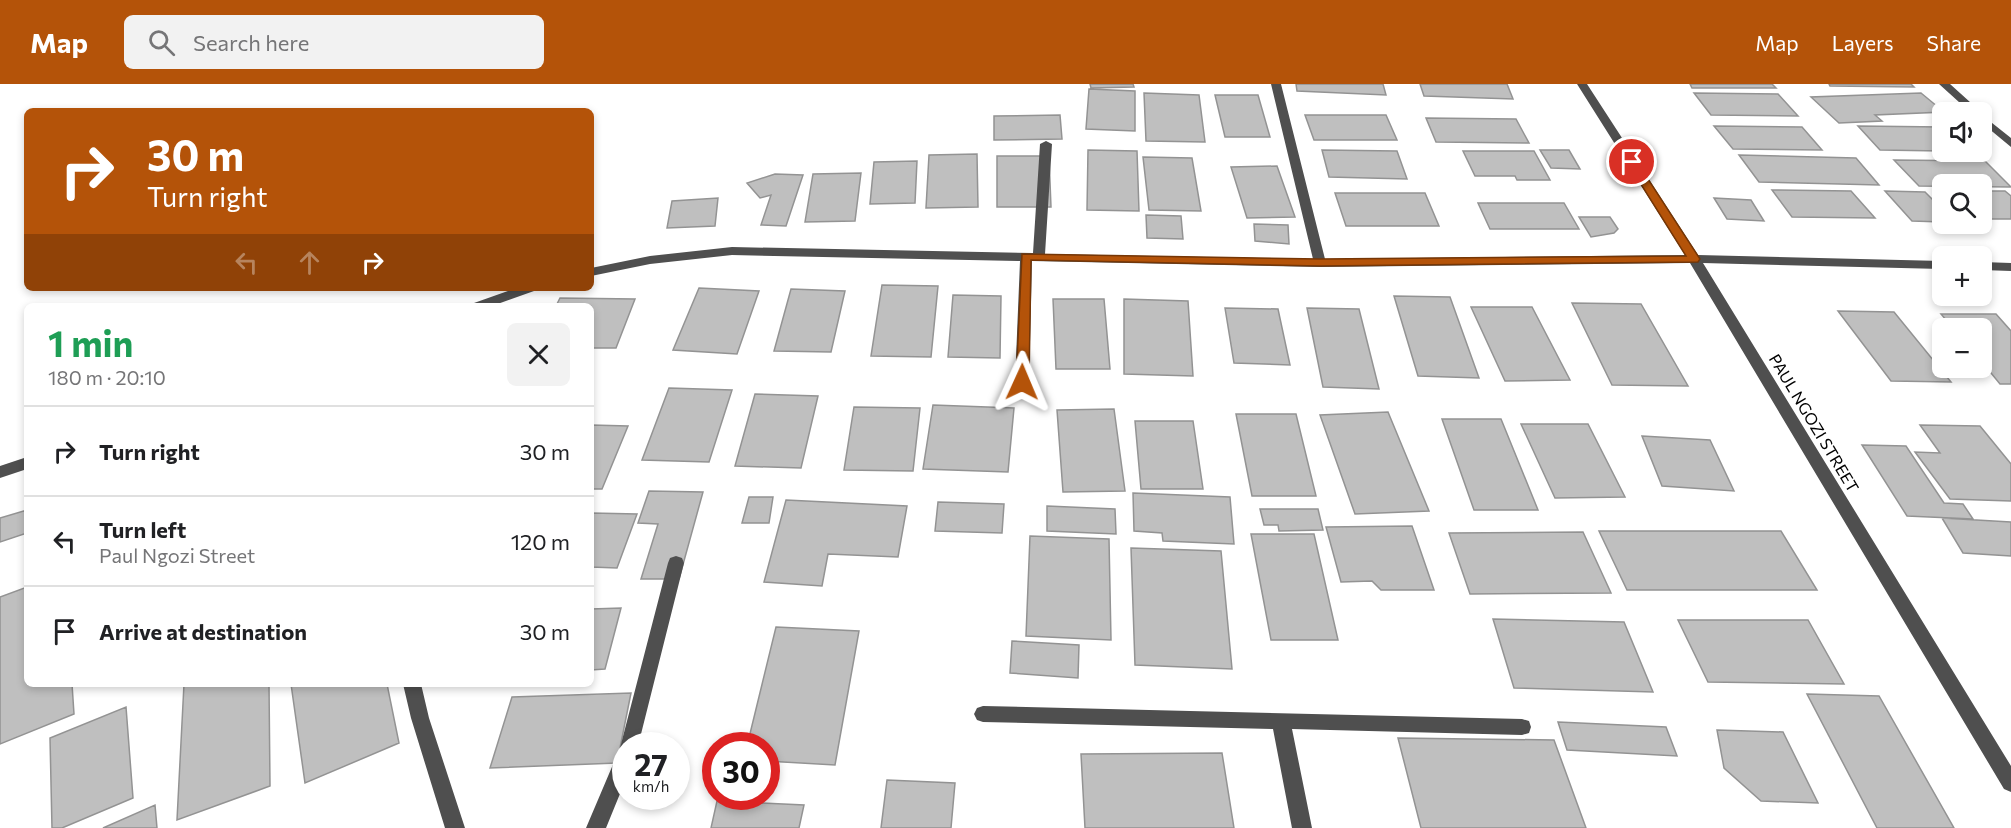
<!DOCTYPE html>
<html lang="en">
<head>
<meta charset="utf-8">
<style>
	:root { --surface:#fff; --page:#f2f2f2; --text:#202124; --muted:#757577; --line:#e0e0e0; --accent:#b45309 }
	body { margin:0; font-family:Commissioner,sans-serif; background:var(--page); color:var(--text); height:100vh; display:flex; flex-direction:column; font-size:22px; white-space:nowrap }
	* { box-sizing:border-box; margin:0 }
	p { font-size:20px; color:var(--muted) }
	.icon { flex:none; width:33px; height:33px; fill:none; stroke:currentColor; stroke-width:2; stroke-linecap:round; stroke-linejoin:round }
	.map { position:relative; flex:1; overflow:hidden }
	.drawer { position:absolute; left:24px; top:219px; width:570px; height:384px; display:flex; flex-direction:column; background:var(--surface); border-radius:9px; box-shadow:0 3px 9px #0003 }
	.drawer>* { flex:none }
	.top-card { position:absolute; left:24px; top:24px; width:570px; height:183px; border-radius:9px; box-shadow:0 3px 9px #0003; background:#b45309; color:#fff; overflow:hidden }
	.tools { position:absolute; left:1932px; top:18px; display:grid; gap:12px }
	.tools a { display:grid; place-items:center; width:60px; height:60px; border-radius:9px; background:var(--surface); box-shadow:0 3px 9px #0003; font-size:30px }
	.speed { position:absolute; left:612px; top:648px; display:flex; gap:12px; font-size:30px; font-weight:700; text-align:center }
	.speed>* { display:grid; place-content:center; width:78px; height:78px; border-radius:50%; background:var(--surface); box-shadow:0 3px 9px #0003; line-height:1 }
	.speed small { font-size:15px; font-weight:400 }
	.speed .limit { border:9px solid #d22; background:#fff; color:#111 }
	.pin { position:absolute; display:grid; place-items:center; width:51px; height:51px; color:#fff; margin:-26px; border:3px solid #fff; border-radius:50%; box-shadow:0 2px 6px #0007 }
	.me { position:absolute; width:66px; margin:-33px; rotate:1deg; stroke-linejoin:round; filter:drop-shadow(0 0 4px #0008) }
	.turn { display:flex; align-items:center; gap:21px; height:126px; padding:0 24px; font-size:27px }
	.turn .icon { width:78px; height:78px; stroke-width:2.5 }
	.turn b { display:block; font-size:42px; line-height:51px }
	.lanes { display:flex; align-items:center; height:57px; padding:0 24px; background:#0003; justify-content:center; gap:30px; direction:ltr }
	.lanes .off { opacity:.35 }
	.round { display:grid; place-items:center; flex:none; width:63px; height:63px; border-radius:9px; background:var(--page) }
	.summary { display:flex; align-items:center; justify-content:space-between; height:102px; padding:0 24px }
	h1 { font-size:36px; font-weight:700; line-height:45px; color:#1e9e55 }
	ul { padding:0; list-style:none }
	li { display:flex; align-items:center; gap:18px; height:90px; padding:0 24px; border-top:2px solid var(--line) }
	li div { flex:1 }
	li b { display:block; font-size:22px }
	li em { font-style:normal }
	header { display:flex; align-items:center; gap:36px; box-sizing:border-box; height:84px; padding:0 30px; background:var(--accent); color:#fff }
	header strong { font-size:28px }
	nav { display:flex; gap:33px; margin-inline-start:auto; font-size:21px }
	.search { width:420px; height:54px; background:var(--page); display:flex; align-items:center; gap:15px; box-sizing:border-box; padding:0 21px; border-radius:9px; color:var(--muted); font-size:22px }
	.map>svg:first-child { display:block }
</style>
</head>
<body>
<header>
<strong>Map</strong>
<div class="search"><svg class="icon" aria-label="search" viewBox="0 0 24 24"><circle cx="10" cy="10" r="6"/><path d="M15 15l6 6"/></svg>Search here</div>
<nav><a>Map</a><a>Layers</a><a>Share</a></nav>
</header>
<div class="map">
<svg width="2011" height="744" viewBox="0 0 2011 744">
	<rect width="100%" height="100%" fill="#fff"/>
	<path fill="#bfbfbf" stroke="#939393" stroke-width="1.5" d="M1090 0H1133L1134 3 1091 4Z
		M1296 0H1383L1386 11 1297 7Z
		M1420 0H1507L1513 15 1424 12Z
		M1690 0H1772L1776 4H1692Z
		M1829 0H1911L1914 3 1830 2Z
		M1089 5 1135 7V47L1086 45Z
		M1144 9 1199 11 1205 58 1146 57Z
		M1694 9 1778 10 1798 32 1711 31Z
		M1921 9 1944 28 1875 31 1882 37 1839 39 1811 13Z
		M1215 11H1258L1270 53H1225Z
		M1060 31 1062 55 994 56V32Z
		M1305 31H1386L1397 56H1314Z
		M1426 34 1516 35 1529 59 1436 58Z
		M1714 42 1802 43 1822 66 1733 65Z
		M1858 42 1942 43V67L1880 66Z
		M1088 66 1137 67 1139 127 1087 126Z
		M1322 66 1397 67 1407 95 1329 93Z
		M1540 66H1569L1580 85 1551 84Z
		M1463 67H1534L1550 96H1517L1515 92H1475Z
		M977 70 978 123 926 124 929 71Z
		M1739 71 1856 74 1879 101 1759 98Z
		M997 72H1049L1051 123H997Z
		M1143 73 1192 74 1201 127 1149 126Z
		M1894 76 1985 77 2011 103 1919 102Z
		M917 77 915 119 870 120 874 78Z
		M1277 82 1295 133 1247 134 1231 83Z
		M861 89 855 137 805 138 813 90Z
		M775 90 803 91 786 142 761 141 771 111 760 114 747 99Z
		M1772 106 1851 107 1875 134 1792 133Z
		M1885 107 1925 108 1942 125V138L1912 137Z
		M1982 107H2005L2011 112V135H1982Z
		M1335 109H1425L1439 142H1346Z
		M718 114 715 142 667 144 672 117Z
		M1714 114 1751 116 1764 137 1727 135Z
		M1478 119H1564L1579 145H1490Z
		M1146 131 1181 132 1183 155 1147 154Z
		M1579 133H1610L1618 145 1614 149 1591 153Z
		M1254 140 1288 141 1289 160 1255 157Z
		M882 201 938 202 931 273 871 272Z
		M699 204 759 207 737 270 673 266Z
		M791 205 845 207 831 268 774 267Z
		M953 211 1001 212 1000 274 948 273Z
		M1394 212 1450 213 1479 294 1418 292Z
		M560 214 635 215 616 264H591V222H556Z
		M1053 215H1104L1110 285H1056Z
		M1124 215 1188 217 1193 292 1124 290Z
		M1572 219 1641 220 1688 302 1612 301Z
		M1471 223H1532L1570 296 1505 297Z
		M1225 224 1278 225 1290 281 1234 279Z
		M1307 224 1359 225 1379 305 1323 303Z
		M1838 227 1894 228 1951 298 1891 297Z
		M1941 230H1996L2011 247V300H2000L1982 278V244H1953Z
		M669 304 732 306 709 378 642 376Z
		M755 310 818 312 801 384 735 382Z
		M933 321 1014 324 1008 388 923 385Z
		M854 323 920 324 913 387 844 386Z
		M1114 325 1125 407 1063 408 1057 326Z
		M1388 328 1429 427 1355 430 1320 331Z
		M1236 330H1296L1316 412H1252Z
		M1442 335H1501L1538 426H1474Z
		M1135 337H1193L1203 405H1141Z
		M1521 340H1588L1625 413 1555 414Z
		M591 341 628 342 602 405H591Z
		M1920 341 1980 342 2011 380V417L1950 415 1915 368 1940 369Z
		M1642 352 1710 356 1734 407 1662 402Z
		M1862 361 1906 362 1944 419 1963 420 1973 435 1907 432Z
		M649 407 703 408 679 495H641L658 440 638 439Z
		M1133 409 1230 413 1234 460 1163 457 1162 449 1134 447Z
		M749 413H773L769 439H742Z
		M786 416 907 422 898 473 828 470 822 502 764 498Z
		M938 418 1004 420 1002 449 935 447Z
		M1047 422 1115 425 1116 450 1047 447Z
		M1260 425H1318L1323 446 1279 447 1278 441H1264Z
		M27 426V449L0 458V434Z
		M591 429 637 430 617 484 591 483Z
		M1942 434 2011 438V472L1963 469Z
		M1412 442 1434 506H1381L1372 497 1341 498 1326 443Z
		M1599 447H1781L1817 506H1627Z
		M1583 448 1611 509 1470 510 1449 449Z
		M1251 450H1314L1338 556H1271Z
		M1030 452 1109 455 1111 556 1026 552Z
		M1131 464 1221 467 1232 585 1135 581Z
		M27 503V600H72L74 630 0 660V513Z
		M621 524 605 585 591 586V525Z
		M1493 535 1624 538 1653 608 1514 604Z
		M1678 536H1808L1844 600 1708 598Z
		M776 543 859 547 835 681 766 677V662H747Z
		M1012 557 1079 561 1078 594 1010 589Z
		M184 600H269L270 702 177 736Z
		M291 600H387L399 659 305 699Z
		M631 609 617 679 490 684 512 613Z
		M1807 610 1879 612 1954 744H1877Z
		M126 623 133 714 62 744H52L50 654Z
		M1558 638 1666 643 1677 672 1567 666Z
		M1717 646 1783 648 1818 719 1761 717 1724 684Z
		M1398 654 1554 656 1586 744H1421Z
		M1222 669 1234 744H1085L1081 670Z
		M887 696 955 699 951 744H881Z
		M717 717 804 721 799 744H711Z
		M155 721 157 744H103Z"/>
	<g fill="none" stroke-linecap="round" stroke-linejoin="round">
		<path fill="#4f4f4f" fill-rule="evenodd" d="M1271 0H1281L1325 175 1685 171 1577 0H1587L1698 171 1942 177V185L1703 179 2011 682V708L2004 705 1690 179 1320 183 1032 177 1029 298 1022 303 1015 298 1020 177 732 171 650 180 591 192V184L650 172 732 163 1033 169 1040 60 1046 57 1052 60 1045 170 1313 175Z
			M1939 0H1950L1981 28H1970Z
			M1982 31 2011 54V63L1982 39Z
			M1982 178 2011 179V187L1982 186Z
			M516 204H535L534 207 492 222H472L474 219Z
			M27 373V385L0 394V382Z
			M676 472 682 474 684 479 638 662H626V695L606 744H586L620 664 668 479 670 474Z
			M403 600H421L429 634 465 744H445L411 634Z
			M983 622 1522 635 1529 637 1531 643 1529 649 1522 651 1292 645 1312 744H1292L1273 645 983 638 977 636 974 630 977 624Z"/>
	</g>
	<path fill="#b45309" stroke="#753606" stroke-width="1.5" d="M1632 75 1637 78 1700 175 1698 178 1320 182 1031 176 1029 298 1022 303 1016 298 1022 170 1320 175 1686 172 1627 78Z"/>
	<g text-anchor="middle" stroke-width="6" stroke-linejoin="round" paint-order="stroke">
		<g font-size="16" fill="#000" stroke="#fff">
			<text transform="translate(1814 339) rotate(59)" y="6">PAUL NGOZI STREET</text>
		</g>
	</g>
</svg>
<div class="tools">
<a><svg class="icon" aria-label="sound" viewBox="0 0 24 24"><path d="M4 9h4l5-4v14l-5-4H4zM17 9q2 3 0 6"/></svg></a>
<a><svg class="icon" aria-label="search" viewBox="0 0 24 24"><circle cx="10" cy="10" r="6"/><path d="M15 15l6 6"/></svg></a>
<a>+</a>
<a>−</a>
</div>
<div class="speed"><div>27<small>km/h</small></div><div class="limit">30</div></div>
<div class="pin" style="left:1632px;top:78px;background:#d93025"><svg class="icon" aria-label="arrive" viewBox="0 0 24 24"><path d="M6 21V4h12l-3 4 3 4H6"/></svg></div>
<svg class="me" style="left:1022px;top:298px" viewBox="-20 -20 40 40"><path d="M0-17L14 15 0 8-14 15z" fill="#b45309" stroke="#fff" stroke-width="4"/></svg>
<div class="top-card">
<div class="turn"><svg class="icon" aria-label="right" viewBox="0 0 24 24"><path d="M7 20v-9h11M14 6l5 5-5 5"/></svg><div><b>30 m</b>Turn right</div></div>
<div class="lanes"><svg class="icon off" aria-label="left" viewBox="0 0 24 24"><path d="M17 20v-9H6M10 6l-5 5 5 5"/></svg><svg class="icon off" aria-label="ahead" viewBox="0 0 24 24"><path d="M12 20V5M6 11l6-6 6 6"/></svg><svg class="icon" aria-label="right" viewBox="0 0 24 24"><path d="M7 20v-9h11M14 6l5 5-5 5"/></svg></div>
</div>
<section class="drawer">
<div class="summary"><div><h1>1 min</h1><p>180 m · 20:10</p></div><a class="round"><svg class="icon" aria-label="close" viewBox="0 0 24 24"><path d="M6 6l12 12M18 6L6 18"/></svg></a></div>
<ul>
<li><svg class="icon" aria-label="right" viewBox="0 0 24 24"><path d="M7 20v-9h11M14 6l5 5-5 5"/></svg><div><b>Turn right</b></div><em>30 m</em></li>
<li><svg class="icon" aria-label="left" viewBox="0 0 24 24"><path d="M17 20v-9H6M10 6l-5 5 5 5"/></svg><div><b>Turn left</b><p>Paul Ngozi Street</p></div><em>120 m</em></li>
<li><svg class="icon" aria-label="arrive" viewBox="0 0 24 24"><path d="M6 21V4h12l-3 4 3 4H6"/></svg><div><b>Arrive at destination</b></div><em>30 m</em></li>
</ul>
</section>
</div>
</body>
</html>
